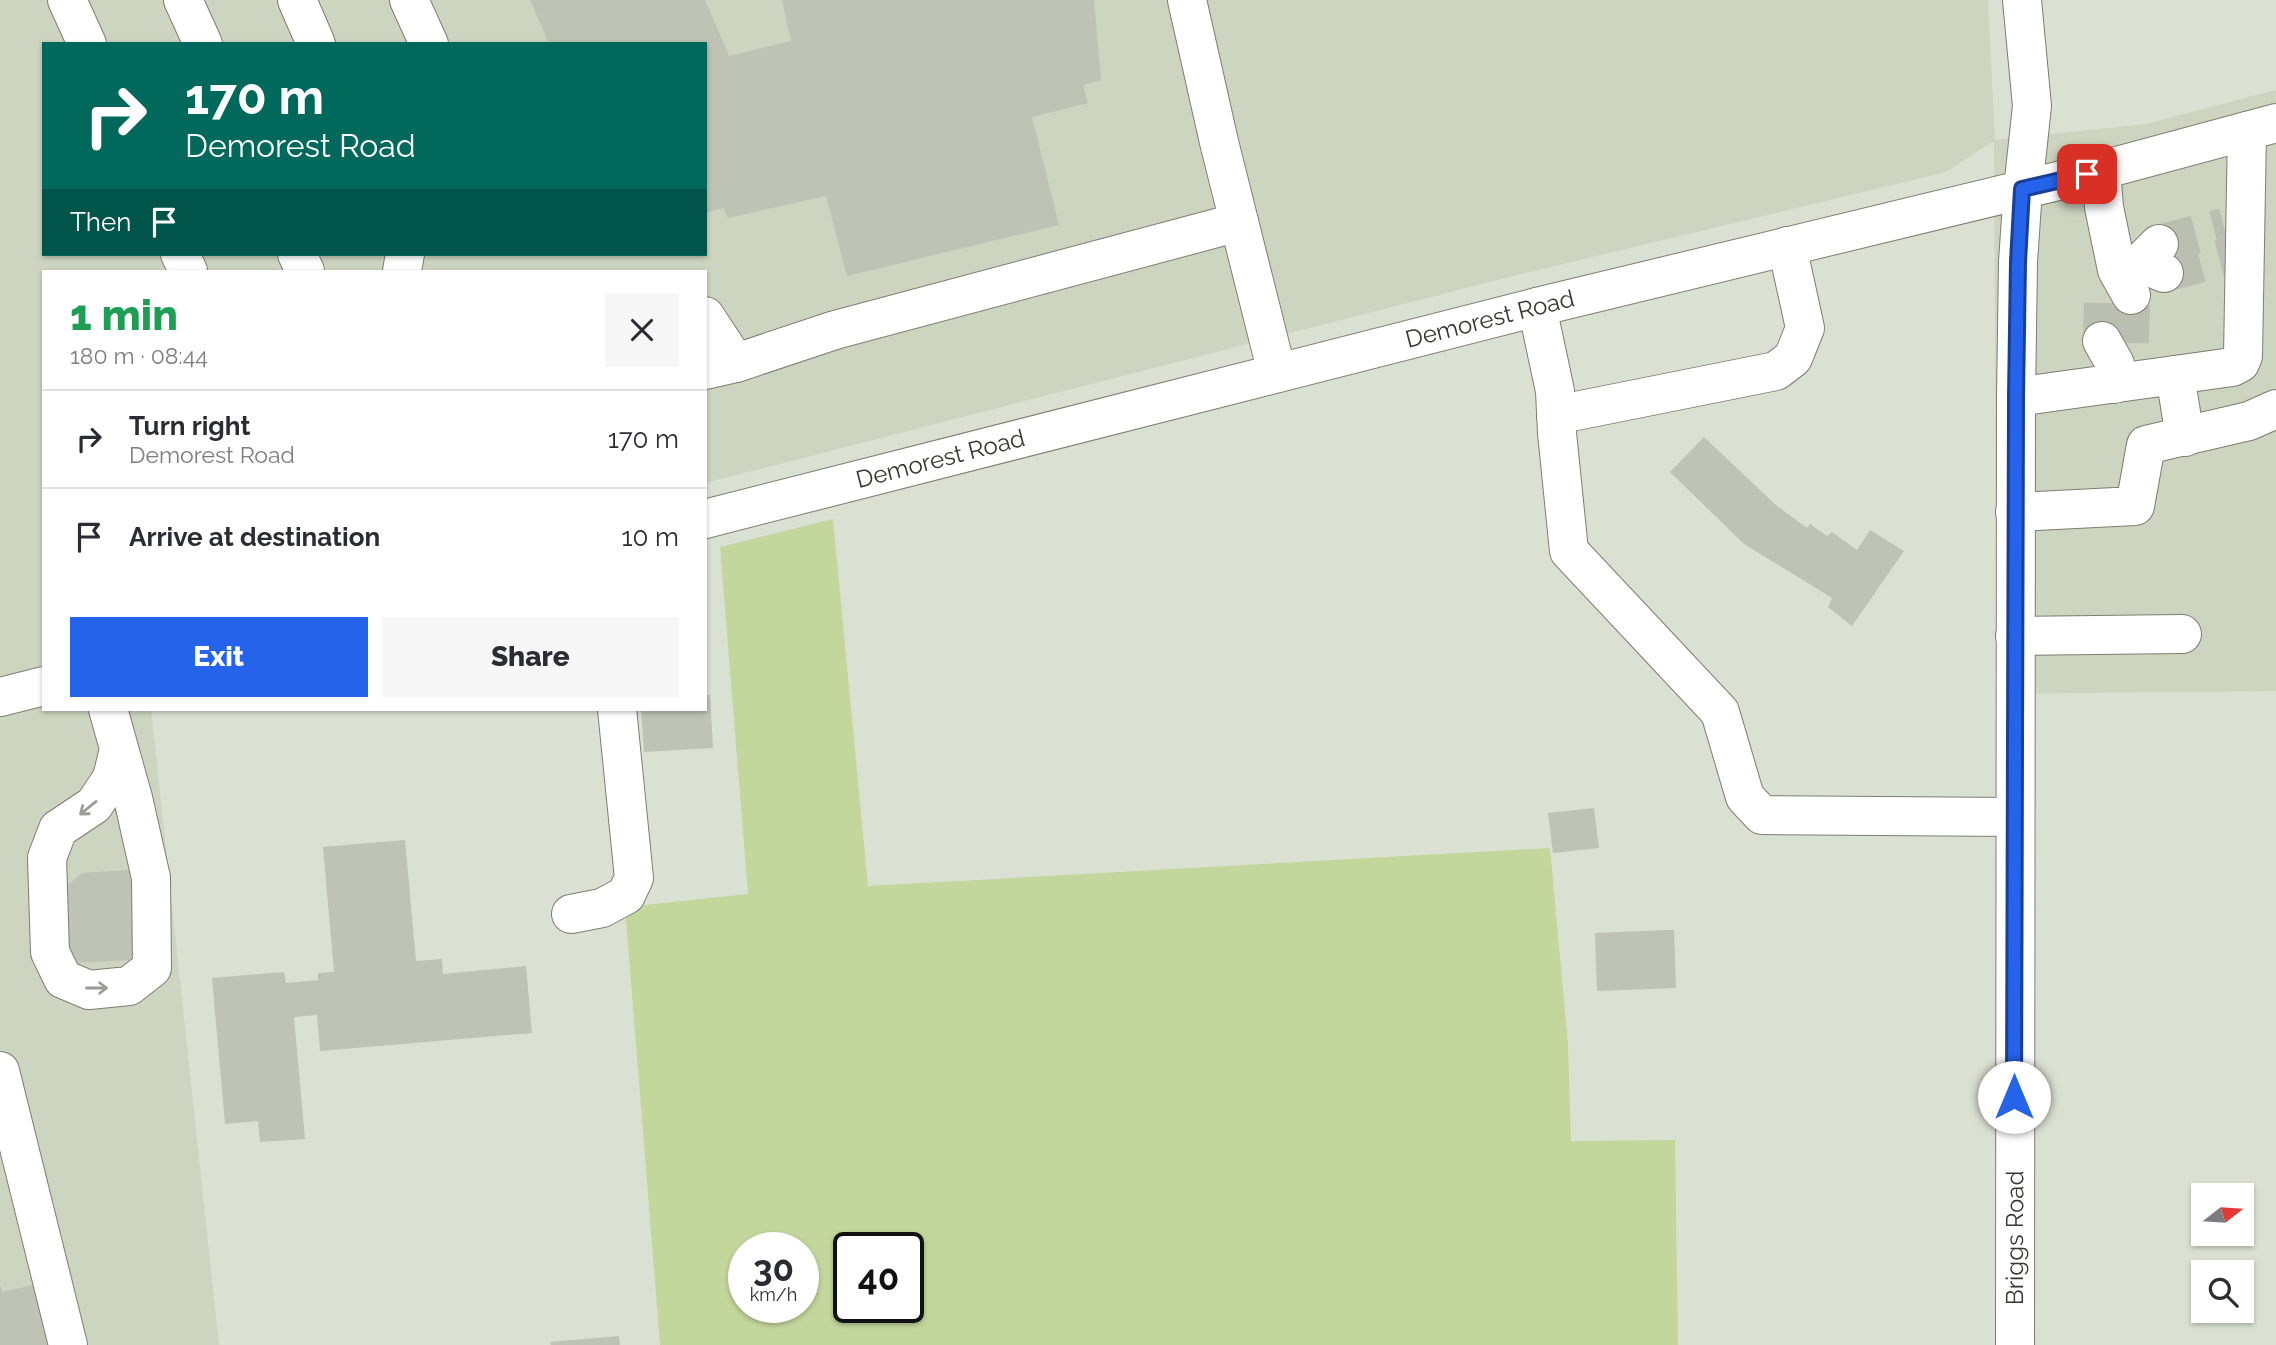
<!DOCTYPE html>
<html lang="en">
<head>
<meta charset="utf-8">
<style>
	:root { --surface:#fff; --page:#f7f7f7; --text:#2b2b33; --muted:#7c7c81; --line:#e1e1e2; --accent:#2563eb }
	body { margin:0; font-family:Raleway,sans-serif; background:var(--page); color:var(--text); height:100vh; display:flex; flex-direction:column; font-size:26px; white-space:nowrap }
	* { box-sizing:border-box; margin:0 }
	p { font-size:23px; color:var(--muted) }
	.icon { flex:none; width:38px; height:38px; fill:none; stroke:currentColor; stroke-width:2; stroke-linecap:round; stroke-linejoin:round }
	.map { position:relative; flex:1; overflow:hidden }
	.panel { position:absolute; left:42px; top:270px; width:665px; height:441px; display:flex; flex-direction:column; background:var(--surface); border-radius:0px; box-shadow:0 2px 5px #0004 }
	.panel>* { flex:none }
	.guide { position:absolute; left:42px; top:42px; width:665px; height:214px; border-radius:0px; box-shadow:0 2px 5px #0004; background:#00695c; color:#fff; overflow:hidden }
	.needle { width:46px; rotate:73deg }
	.tools { position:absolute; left:2191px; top:1183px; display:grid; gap:14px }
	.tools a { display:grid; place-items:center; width:63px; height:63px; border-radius:0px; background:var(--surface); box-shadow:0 2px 5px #0004; font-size:35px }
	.speed { position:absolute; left:728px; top:1232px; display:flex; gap:14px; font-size:35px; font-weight:700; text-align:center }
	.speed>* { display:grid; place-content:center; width:91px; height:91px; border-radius:50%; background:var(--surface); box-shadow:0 2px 5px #0004; line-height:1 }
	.speed small { font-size:18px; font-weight:400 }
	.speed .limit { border:4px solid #111; border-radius:10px; background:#fff; color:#111 }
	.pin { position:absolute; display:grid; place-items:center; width:60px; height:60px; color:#fff; margin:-30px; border-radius:14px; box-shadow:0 4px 10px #0006 }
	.me { position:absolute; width:77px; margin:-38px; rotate:0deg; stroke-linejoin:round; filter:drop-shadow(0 0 5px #0008) }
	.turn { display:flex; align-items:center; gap:24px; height:147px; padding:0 28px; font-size:32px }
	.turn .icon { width:91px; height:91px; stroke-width:2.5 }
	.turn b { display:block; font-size:49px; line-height:60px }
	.then { display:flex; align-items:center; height:66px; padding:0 28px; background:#0003; gap:14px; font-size:26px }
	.round { display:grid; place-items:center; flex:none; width:74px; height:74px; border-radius:0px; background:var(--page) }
	.summary { display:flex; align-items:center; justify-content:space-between; height:119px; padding:0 28px }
	h1 { font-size:42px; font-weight:800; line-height:52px; color:#1e9e55 }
	.action { display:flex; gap:14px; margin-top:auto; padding:14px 28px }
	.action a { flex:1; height:80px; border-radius:0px; background:var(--accent); color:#fff; font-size:28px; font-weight:800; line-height:80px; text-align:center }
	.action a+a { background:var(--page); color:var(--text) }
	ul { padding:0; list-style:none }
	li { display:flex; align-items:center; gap:21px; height:98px; padding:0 28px; border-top:2px solid var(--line) }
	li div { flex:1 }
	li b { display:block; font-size:26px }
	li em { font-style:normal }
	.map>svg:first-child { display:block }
</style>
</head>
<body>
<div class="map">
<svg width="2276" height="1345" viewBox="0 0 2276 1345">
	<rect width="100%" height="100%" fill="#dbe1d2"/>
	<path fill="#cdd4bf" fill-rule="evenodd" d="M0 0H1988L1995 140 2146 124 2276 90V691L1997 694 1994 141 1946 172 1501 279 705 483V271H44V709H151L219 1345H0ZM44 44H705V254H44Z"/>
	<path fill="#c3d79c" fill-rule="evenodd" d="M833 519 868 886 1550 848 1568 1044 1571 1141 1675 1140 1678 1345H660L625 907 748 894 720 547ZM744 1248H803V1307H744ZM849 1248H908V1307H849Z"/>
	<path fill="#bec3b5" d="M530 0H705L729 56 791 41 782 0H1094L1101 80 1083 85 1088 103 1032 117 1059 225 847 276 826 196 728 218 724 208 705 213V44H549Z
		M1704 437 1777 506 1807 528 1810 524 1827 536 1832 532 1857 550 1870 530 1904 551 1852 626 1828 607 1832 598 1744 544 1670 472Z
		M705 695H710L713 748 644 752 641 709H705Z
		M1594 808 1599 848 1553 853 1548 813Z
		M405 840 416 961 442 959 443 974 526 966 532 1033 320 1051 317 1015 294 1017 305 1139 260 1142 258 1121 225 1124 212 978 284 972 286 983 318 980V973L334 972 323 847Z
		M130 870 135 960 68 963 64 888 82 873Z
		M1667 930H1674L1676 988 1597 991 1595 933Z
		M40 1283 57 1345H0V1285L3 1292Z
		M619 1336 620 1345H551L550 1342Z"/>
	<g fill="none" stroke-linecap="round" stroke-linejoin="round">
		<path stroke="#babfb2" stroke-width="38" stroke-dasharray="38 19" stroke-linecap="butt" d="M2159 244 2224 227
			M2164 273 2230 256
			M2102 341 2103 294
			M2130 343 2131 295"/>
		<g stroke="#7b7f72" stroke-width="40">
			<g id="minor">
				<path d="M67 0 87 44"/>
				<path d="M183 0 203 44"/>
				<path d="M297 0 316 44"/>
				<path d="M409 0 429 44"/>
				<path d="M1187 0 1219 142 1277 373"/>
				<path d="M2101 170 2104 207 2117 270 2131 295"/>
				<path d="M2159 244 2140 263 2164 273"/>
				<path d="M180 254 188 271"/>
				<path d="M297 254 305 271"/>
				<path d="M402 271 405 254"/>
				<path d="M1537 307 1555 391 1557 433 1569 551 1720 712 1745 797 1762 815 2015 817"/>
				<path d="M705 316 736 363"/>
				<path d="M2102 341 2115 364 2114 384"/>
				<path d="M705 370 736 363 835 330 1239 222"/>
				<path d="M2175 375 2232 367 2240 363 2243 356 2247 131"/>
				<path d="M2016 397 2175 375 2185 437"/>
				<path d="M1556 415 1776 371 1793 358 1805 328 1787 246"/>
				<path d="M2015 512 2135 506 2146 445 2249 421 2276 409"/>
				<path id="s1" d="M705 519 1537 307 2087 174 2276 123"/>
				<path d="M2015 636 2182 634"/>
				<path d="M0 697 44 686"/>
				<path d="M108 709 133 798 151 878 152 968 129 986 89 990 63 979 50 952 47 858 58 829 94 805 112 778 119 749"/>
				<path d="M571 914 602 908 626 895 634 878 617 709"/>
				<path d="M0 1071 68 1345"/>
				<path id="s2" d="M2015 1345 2016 397 2018 262 2023 189 2032 106 2022 0"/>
			</g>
		</g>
		<use href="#minor" stroke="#fff" stroke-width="38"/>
	</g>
	<defs><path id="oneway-shaft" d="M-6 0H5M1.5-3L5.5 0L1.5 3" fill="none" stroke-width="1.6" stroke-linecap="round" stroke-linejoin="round" transform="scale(1.75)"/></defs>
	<g stroke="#9a9b98">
		<use href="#oneway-shaft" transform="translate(88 808) rotate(141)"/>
		<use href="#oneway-shaft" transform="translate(97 988)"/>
	</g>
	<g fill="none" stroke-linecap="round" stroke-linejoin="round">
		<g stroke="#184099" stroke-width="18">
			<path id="route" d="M2014 1097 2016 397 2018 262 2022 189 2087 174"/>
		</g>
		<use href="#route" stroke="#2563eb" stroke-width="12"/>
	</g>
	<g text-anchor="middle" stroke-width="7" stroke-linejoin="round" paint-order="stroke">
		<g font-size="24" fill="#353732" stroke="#dbe1d2">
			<text dy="8" stroke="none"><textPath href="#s1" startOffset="810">Demorest Road</textPath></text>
			<text dy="8" stroke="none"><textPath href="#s1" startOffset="243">Demorest Road</textPath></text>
			<text dy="8" stroke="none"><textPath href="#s2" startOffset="107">Briggs Road</textPath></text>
		</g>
	</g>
</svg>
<div class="tools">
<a><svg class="needle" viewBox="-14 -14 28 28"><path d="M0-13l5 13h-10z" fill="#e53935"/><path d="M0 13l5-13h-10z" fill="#7c7c81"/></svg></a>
<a><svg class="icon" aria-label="search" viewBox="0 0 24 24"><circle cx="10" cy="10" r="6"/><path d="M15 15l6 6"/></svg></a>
</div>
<div class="speed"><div>30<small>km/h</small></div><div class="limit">40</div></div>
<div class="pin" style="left:2087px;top:174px;background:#d93025"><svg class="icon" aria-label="arrive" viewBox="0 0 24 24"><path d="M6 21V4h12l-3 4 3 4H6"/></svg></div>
<svg class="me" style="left:2014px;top:1097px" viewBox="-20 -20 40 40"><circle r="19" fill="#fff"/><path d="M0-13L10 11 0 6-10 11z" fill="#2563eb"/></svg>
<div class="guide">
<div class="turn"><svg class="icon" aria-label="right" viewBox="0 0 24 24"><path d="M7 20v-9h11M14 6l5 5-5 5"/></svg><div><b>170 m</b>Demorest Road</div></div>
<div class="then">Then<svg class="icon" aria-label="arrive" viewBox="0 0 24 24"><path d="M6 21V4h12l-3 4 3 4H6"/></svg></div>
</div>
<section class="panel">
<div class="summary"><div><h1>1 min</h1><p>180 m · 08:44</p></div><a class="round"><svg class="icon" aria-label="close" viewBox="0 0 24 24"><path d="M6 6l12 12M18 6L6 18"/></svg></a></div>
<ul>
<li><svg class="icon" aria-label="right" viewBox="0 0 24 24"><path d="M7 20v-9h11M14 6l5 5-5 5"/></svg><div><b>Turn right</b><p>Demorest Road</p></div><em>170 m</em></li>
<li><svg class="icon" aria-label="arrive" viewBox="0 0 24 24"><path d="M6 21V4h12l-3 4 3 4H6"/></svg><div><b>Arrive at destination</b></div><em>10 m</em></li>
</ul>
<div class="action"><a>Exit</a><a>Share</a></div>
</section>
</div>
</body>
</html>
